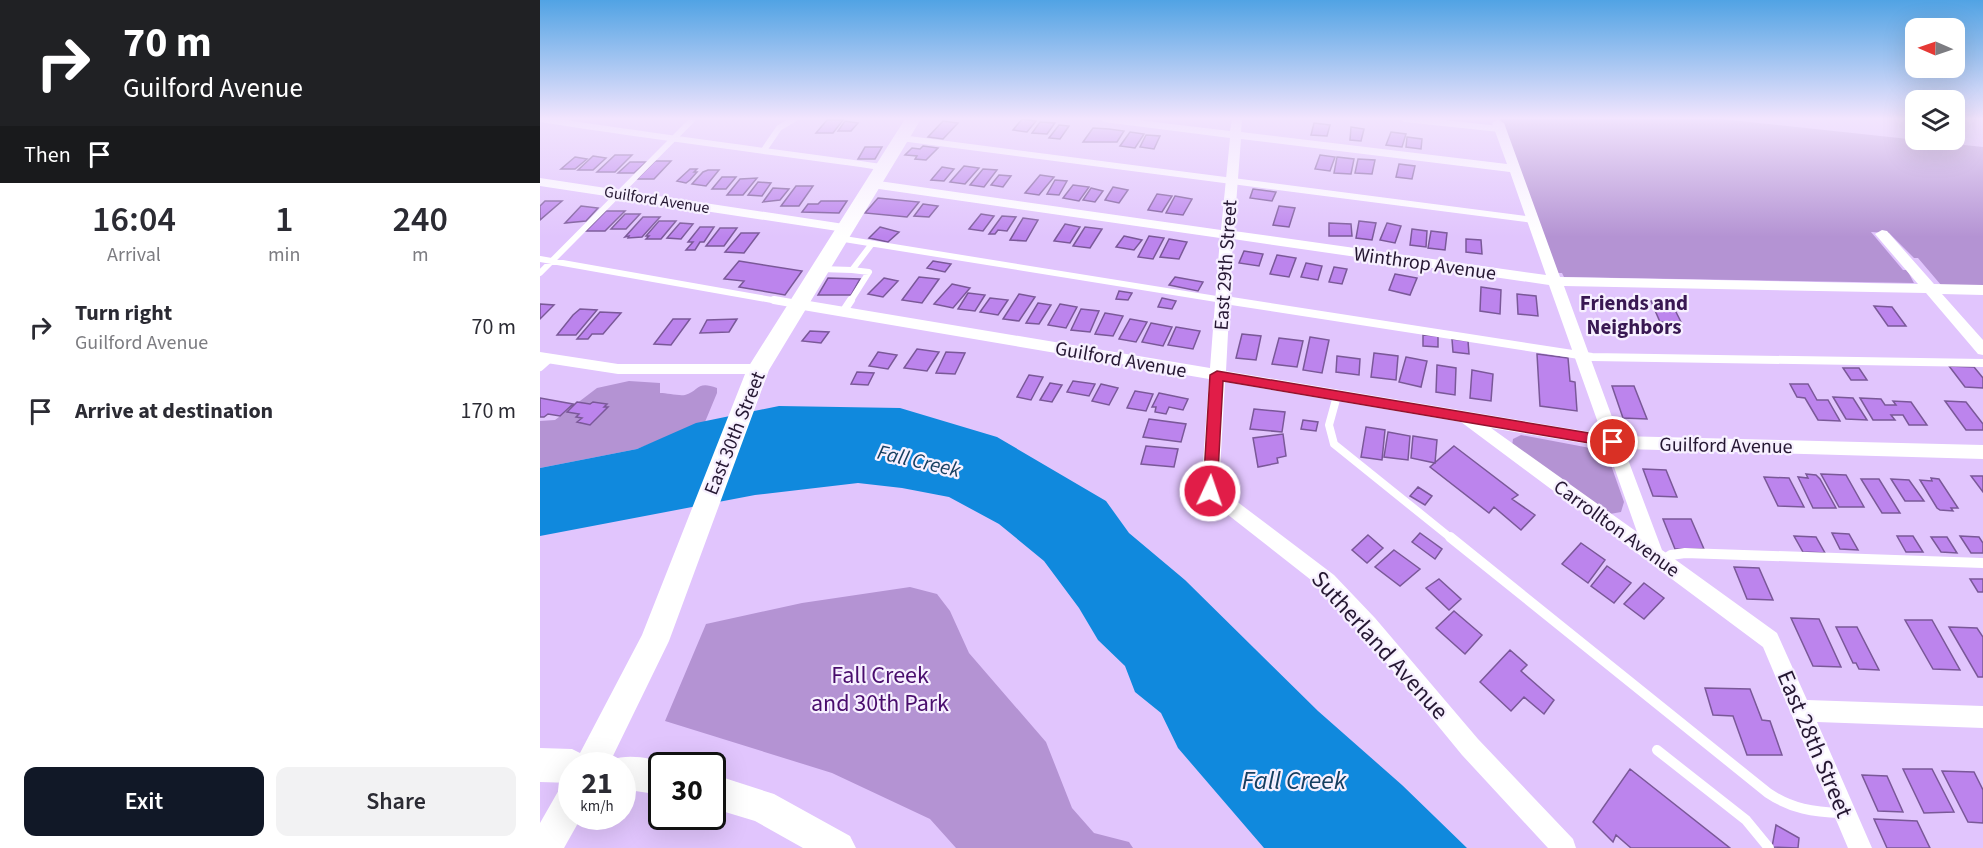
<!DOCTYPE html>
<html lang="en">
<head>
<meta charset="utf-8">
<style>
	:root { --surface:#fff; --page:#f2f2f3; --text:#2b2b33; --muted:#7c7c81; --accent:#111827 }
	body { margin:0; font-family:"Source Sans 3",sans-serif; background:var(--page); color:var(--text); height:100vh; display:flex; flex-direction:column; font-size:22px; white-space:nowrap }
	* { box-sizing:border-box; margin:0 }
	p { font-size:20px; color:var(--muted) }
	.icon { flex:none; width:33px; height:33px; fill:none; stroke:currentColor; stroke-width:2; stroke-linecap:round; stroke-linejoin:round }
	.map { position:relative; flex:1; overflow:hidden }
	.panel { display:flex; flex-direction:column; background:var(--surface); width:540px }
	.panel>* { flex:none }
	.top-card { background:#202124; color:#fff; overflow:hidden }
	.needle { width:39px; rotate:272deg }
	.tools { position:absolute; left:1365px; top:18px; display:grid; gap:12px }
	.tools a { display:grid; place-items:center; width:60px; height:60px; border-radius:12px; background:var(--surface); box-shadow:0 6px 24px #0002; font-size:30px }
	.speed { position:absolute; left:18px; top:752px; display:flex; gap:12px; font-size:30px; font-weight:700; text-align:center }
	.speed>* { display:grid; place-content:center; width:78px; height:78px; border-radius:50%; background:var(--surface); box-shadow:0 6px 24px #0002; line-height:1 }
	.speed small { font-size:15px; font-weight:400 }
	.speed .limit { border:3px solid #111; border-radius:9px; background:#fff; color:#111 }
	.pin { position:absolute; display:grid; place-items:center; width:51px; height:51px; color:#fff; margin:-26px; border:3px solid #fff; border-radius:50%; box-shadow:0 2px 6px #0007 }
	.me { position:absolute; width:66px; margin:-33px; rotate:3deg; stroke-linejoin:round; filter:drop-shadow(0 0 4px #0008) }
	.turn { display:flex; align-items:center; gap:21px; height:126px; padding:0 24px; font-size:27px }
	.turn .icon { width:78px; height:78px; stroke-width:2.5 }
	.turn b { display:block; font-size:42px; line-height:51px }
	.then { display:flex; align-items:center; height:57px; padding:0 24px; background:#0003; gap:12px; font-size:22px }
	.eta { display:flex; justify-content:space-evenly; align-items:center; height:102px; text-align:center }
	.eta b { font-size:36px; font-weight:600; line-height:42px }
	.button { display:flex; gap:12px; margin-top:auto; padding:12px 24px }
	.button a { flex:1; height:69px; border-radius:12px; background:var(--accent); color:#fff; font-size:24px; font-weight:600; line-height:69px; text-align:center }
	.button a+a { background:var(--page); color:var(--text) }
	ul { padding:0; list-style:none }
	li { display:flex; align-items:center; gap:18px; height:84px; padding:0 24px }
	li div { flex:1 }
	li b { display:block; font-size:22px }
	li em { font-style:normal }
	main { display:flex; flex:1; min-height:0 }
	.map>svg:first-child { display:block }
</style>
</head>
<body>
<main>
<section class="panel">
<div class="top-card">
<div class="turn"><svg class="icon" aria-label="right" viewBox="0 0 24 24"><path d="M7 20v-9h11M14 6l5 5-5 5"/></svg><div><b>70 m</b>Guilford Avenue</div></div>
<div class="then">Then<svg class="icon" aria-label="arrive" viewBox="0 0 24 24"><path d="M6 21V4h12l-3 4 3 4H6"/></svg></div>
</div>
<div class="eta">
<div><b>16:04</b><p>Arrival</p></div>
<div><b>1</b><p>min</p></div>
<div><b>240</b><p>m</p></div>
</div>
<ul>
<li><svg class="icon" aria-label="right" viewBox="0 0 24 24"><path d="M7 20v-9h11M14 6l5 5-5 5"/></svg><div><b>Turn right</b><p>Guilford Avenue</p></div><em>70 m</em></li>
<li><svg class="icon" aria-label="arrive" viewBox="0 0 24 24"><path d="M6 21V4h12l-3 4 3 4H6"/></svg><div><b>Arrive at destination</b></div><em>170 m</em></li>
</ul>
<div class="button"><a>Exit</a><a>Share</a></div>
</section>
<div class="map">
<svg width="1443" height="848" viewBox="0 0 1443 848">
	<rect width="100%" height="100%" fill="#e1c5fd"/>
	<path fill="#b493d3" d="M960 119H1181L1443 147V286L1401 285 1378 258H1374L1349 233 1331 232 1363 270H1367L1374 283 1024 277 1022 273H1017Z
		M89 381 120 383V393C127 393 138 396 145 395 159 391 157 380 177 388V393L165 422 97 449 0 468V421L15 420 57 388Z
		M981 435 1066 451 1084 502 1081 512 1070 514 972 446 973 439Z
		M370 587 397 594 410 611 429 653 506 742 532 808 554 833 589 842 593 848H416L390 819 292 773 125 721 166 624 262 603Z"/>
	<path fill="#1089dd" d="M239 406 360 408 457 437 566 501 589 533 645 580 778 711 862 785 927 848H724L638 748 621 713 595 692 585 666 558 640 539 608 504 561 459 524 409 497 362 488 318 483 215 495 0 536V468L97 449 156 423Z"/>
	<path fill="#bc84ed" stroke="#7a5898" stroke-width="1.5" d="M482 119 496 121 487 132 473 130Z
		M287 120H303L293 133H276Z
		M305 121 318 123 311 131H298Z
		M403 121 418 123 403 139 388 137Z
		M500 122 515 123 507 134 492 133Z
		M774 123 790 125 787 136 771 135Z
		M519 125 529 126 520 139 509 138Z
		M811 127 824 129 821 141 810 140Z
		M553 128 569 129 584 131 577 142H543Z
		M590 132 604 134 595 148 580 146Z
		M851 132 866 134 862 147 846 145Z
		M606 135 620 136 614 149 600 147Z
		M867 137 882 139 881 149 866 147Z
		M383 146 398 148 386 160 375 159 377 156 365 155 372 148 380 149Z
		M325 147H342L335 159H318Z
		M75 155H92L75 172H57Z
		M780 155 795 157 790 171 775 169Z
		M53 156 66 158 53 170H38Z
		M35 157 47 159 35 169H21Z
		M797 157 814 159 811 174 794 173Z
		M818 159 835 160 832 174 815 173Z
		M115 161H131L114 179H97Z
		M90 162H106L94 173H78Z
		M859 164 875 166 872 179 856 177Z
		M424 166 439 168 425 184 410 182Z
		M402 167 414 169 404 181 391 180Z
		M150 169H157L154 172H157L150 180 146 183 137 181Z
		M443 169 457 170 444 187 430 185Z
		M168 170H179L166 186 152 184 163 172Z
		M459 175 471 176 463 187 451 185Z
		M500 175 514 177 499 195 485 193Z
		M182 177H196L186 189H172Z
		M217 178 203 195H187L200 179Z
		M515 180 527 181 519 195 507 194Z
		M218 182 231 183 222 196 208 195Z
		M533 185 549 187 539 201 523 198Z
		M256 186H273L259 206H241Z
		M573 187 588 190 579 203 565 200Z
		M233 188 249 189 240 200 223 202Z
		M551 188 563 191 555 202 543 200Z
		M713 189 736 192 732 201 710 198Z
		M617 194 632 196 622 212 608 210Z
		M635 196 652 199 643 215 626 213Z
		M338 198 379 202 367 217 325 213Z
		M5 201H22L0 220V206Z
		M281 201H307L299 213 262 212 268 204H278Z
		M383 204 398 206 389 217 374 216Z
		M41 206 58 208 46 221 25 223Z
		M739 206 755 208 749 227 733 225Z
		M66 211H85L65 231H46Z
		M85 214H100L86 229H71Z
		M441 214 454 216 443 231 429 229Z
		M462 216 476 217 467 231 458 230 455 234H449Z
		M103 217H120L102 237 88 238 89 236 85 237Z
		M483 218 498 220 486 241 470 240Z
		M119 221H136L121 239H106L109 236H106Z
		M819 221 836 223 832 240 816 238Z
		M140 223 153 224 141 239 127 238Z
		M789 223 811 224 812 236H789Z
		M847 223 861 226 855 243 840 240Z
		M525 224 540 227 530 243 514 241Z
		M160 227H174L164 242H160L155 250H146L153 242H148Z
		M340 227 359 232 348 242 329 238Z
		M545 227 562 229 550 248 533 246Z
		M180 228H197L184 246H166Z
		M872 229 887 231 886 247 870 245Z
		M891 231 907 233 905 250 888 248Z
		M201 233H219L204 253 185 252Z
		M584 236 602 240 594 250 576 247Z
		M609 236 624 238 613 259 598 257Z
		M629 239 647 242 639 259 620 257Z
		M926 239 941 240 942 254 926 252Z
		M704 251 723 254 719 266 699 263Z
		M737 255 756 258 749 277 730 274Z
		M199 261 262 271 245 295 199 287 204 281 184 279Z
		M393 261 411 264 405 272 387 268Z
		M766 263 782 266 778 280 761 277Z
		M794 267 807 269 802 284 789 282Z
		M855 274 877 278 870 295 849 290Z
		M379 277 399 279 382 303 362 300Z
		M635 277 663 282 658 291 629 285Z
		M288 278 320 279 311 295H278Z
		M344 278 358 281 343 297 328 294Z
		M412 284 430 288 413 308 394 304Z
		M941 287 961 290 960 314 940 311Z
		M579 291 592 293 588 300 576 299Z
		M428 293 445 295 435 311 418 309Z
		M479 294 495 297 479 321 463 319Z
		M977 294 996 296 998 316 978 314Z
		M450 298 468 300 458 315 440 312Z
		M622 298 636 301 632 309 618 307Z
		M1111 301 1131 302 1141 322H1120Z
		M498 303 511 305 499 324 486 323Z
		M0 304 14 305 0 319Z
		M520 304 537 307 526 328 508 325Z
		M1334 306 1352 307 1366 326H1348Z
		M40 309 57 310 36 335H17L33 315Z
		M541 309 559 311 550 332 531 330Z
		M60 312 81 313 63 334H52L48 339H37Z
		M565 313 583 316 573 336 555 334Z
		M133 319H150L131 345 114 344Z
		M197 319 189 332 160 333 167 320Z
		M590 319 607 322 596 342 579 339Z
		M611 323 632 327 623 346 602 342Z
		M636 327 660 331 653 349 628 345Z
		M270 331 289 332 281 343 262 341Z
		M702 334 721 336 716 360 696 358Z
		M883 335 898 336V347L883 346Z
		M770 337 789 340 782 373 763 370Z
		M739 338 763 341 757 367 732 364Z
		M912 339 928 341 929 354 913 352Z
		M377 349 399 352 387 371 364 368Z
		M338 352 357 355 348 369 329 366Z
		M406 352 425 353 415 374 396 373Z
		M834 353 858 356 856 380 831 377Z
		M997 354 1028 358 1030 381 1035 382 1037 411 1000 406Z
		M797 356 820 359 819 375 796 372Z
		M866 357 887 361 881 387 859 382Z
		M897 365 916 368 915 395 896 392Z
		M1409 366 1434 367 1443 378V388L1425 387Z
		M1303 368H1319L1327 380H1311Z
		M932 370 953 374 951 401 930 398Z
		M317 372 334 373 328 385 311 384Z
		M489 375 503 377 491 400 477 397Z
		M533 381 555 384 549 396 527 392Z
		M510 383 522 385 512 402 500 400Z
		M561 384 578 388 569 405 552 401Z
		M1250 384H1268L1277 400H1288L1300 421 1278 420 1265 398 1257 397Z
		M1072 386H1094L1107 419 1083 418Z
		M595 391 613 394 606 411 587 408Z
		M619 393 648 399 643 410 629 407 626 414 615 412 616 407H612Z
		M1293 397 1313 398 1327 420 1306 419Z
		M0 398 33 404 20 416 8 414 4 417H0Z
		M1320 398 1341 399 1345 405H1356L1353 401 1371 402 1387 425H1369L1363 415H1351L1355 420H1333Z
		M1405 401 1426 402 1443 424V430H1426Z
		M37 402 50 404 53 402 67 404 64 407H68L50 425 37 422 42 418 36 417 39 414 27 412Z
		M714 409 745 412 742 432 710 429Z
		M609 419 646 424 641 442 603 437Z
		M763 420 778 422 776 431 761 429Z
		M826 427 845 430 842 460 821 457Z
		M848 432 870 436 868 460 844 457Z
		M743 434 746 456 737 458 738 463 718 467 713 438Z
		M873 436 897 440 895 463 871 458Z
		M606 446 638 449 634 467 601 464Z
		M914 446 978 495 972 499 995 515 981 530 954 507 949 513 890 467Z
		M1103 469 1126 470 1137 497 1113 496Z
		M1266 474 1276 475 1280 479 1296 508H1273L1258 477 1268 478Z
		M1281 474 1306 475 1324 507H1299Z
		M1431 476H1443V492Z
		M1224 477 1249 478 1264 507 1238 506Z
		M1391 478 1399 479 1418 508H1411L1413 511 1400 510 1397 508 1380 480 1392 481Z
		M1321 479H1339L1360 513H1342Z
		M1351 479 1369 480 1384 501H1365Z
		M878 487 892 496 885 505 870 496Z
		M1123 519H1151L1164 549H1135Z
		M880 533 902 549 895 559 872 542Z
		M1292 533 1309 534 1318 550 1300 549Z
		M828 535 843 548 827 563 812 550Z
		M1254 536 1276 537 1285 553 1263 552Z
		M1357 536H1373L1383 552H1366Z
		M1420 536 1439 537 1443 543V553H1431Z
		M1391 537H1407L1417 553 1401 552Z
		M1041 543 1065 560 1048 583 1022 564Z
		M854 550 880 569 860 586 835 567Z
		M1067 566 1091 583 1074 603 1051 586Z
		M1194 567 1219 568 1233 600 1207 599Z
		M899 579 921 599 909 610 886 588Z
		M1430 579H1443V592H1438Z
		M1104 583 1124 598 1104 619 1084 604Z
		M914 611 942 635 925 654 896 628Z
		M1251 618 1279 619 1301 667 1273 666Z
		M1365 620H1392L1420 670 1393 669Z
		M1296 627H1317L1339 670 1319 669 1316 663H1313Z
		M1409 627 1437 628 1443 637V677H1438Z
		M970 650 987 665 981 671 1014 700 1004 714 984 697 971 711 940 682Z
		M1165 688 1210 689 1222 720 1230 721 1242 755H1207L1193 716 1173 715Z
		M1090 769 1190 848H1091L1076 835 1073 842 1053 822Z
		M1363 769H1392L1414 812 1384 813Z
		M1402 771 1434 772 1443 790V823L1428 822Z
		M1322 775 1347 776 1363 812 1338 811Z
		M1334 819 1377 821 1390 848H1347Z
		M1236 825 1259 838 1258 848 1232 847Z"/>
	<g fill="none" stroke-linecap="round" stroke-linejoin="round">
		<path stroke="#fff" stroke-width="6" d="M0 119C114 137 228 151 342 167
			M865 119 960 129
			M361 138 993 220
			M224 150 239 128 254 119
			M298 238 695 302
			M0 259 243 302
			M280 269 312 270
			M0 273 153 119
			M310 302 329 272 312 270 331 245"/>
		<path stroke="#fff" stroke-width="8" d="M234 300 257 304
			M685 300 1052 357 1443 363
			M303 312 311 300
			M0 367 9 359
			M797 396 789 425 794 444 912 539"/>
		<path stroke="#fff" stroke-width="10" d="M910 537 1228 793C1252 809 1273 812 1302 813
			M1122 561 1131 555 1145 553 1443 563
			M1117 750 1206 820 1229 848"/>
		<path fill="#fff" fill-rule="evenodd" d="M559 119H589L690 131 692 119H702L701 132 967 164 952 123 958 120 964 123 1020 277 1378 284 1335 234 1342 230 1347 231 1394 284 1443 285V295L1402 294 1443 340V355L1438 354 1386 293 1024 286 1079 436 1443 445V459L1084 449 1122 550 1237 633 1267 700 1443 706V728L1277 722 1332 848H1308L1223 647 921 422 685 382 679 488 794 575 835 618 938 739 1033 839 1036 848H1008L922 755 821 632 780 587 664 496 661 491 669 379 257 309 250 304 257 299 670 368 680 238 332 188 326 184 332 180 681 230 690 138 564 122ZM701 139 970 172 1006 275 694 231ZM693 239 1009 285 1062 434 686 371ZM951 428 1067 447 1097 532Z
			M0 178 304 224 310 228 304 232 0 186Z
			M0 352 78 364H218L223 365 226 369 223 373 218 374H78L0 362Z"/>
		<path fill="#fff" fill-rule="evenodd" d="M365 119H381L229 370 129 641 71 760C88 753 114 758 131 765H122V795L82 789V765H32V783L0 782V748L32 749 40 753 102 635 207 369Z
			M172 774 234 794 310 836 316 848H263L215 821 172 808Z
			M32 783V816H42L24 848H0V823L20 788Z"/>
	</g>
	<linearGradient id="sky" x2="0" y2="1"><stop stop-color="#51a3e4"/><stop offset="0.5" stop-color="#f2e5fe"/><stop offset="1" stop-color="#f2e5fe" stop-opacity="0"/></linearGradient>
	<rect width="1443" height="237" fill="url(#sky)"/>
	<path fill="#e11d48" stroke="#92132f" stroke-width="1.5" d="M677 371 1073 437 1080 442 1073 447 683 381 677 491 675 495H665L663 491 670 375Z"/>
	<g text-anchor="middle" stroke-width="4.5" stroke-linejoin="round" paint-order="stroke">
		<g font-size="16" fill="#251732" stroke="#f7f0ff">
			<text transform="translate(117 199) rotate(9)" y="6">Guilford Avenue</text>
		</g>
		<g font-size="20" fill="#251732" stroke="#f7f0ff">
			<text transform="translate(885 263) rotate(8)" y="7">Winthrop Avenue</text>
			<text transform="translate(685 265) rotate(-86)" y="7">East 29th Street</text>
			<text transform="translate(581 359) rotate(10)" y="7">Guilford Avenue</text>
			<text transform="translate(194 433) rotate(-68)" y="7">East 30th Street</text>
			<text transform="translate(1186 445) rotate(1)" y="7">Guilford Avenue</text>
			<text transform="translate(1077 528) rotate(36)" y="7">Carrollton Avenue</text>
		</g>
		<g font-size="21" font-weight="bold" fill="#391852" stroke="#f7f0ff">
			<text x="1094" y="310">Friends and<tspan x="1094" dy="24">Neighbors</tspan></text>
		</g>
		<g font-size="21" font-style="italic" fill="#163f61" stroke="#f7f0ff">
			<text transform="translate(379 461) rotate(13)" y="7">Fall Creek</text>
		</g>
		<g font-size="24" fill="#251732" stroke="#f7f0ff">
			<text transform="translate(840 645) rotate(48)" y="8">Sutherland Avenue</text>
			<text transform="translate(1275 744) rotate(67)" y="8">East 28th Street</text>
		</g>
		<g font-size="24" fill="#490d6d" stroke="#f7f0ff">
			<text x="340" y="683">Fall Creek<tspan x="340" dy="28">and 30th Park</tspan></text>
		</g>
		<g font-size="26" font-style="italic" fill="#163f61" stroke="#f7f0ff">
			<text x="754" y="789">Fall Creek</text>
		</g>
	</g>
</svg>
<div class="tools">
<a><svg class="needle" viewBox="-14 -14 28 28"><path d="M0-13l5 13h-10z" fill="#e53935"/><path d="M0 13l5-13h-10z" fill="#7c7c81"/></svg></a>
<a><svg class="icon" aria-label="layers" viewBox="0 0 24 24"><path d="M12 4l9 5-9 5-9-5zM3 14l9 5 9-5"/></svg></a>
</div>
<div class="speed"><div>21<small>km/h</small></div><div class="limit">30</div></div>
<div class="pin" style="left:1073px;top:442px;background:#d93025"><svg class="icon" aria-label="arrive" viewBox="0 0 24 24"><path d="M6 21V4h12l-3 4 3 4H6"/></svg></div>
<svg class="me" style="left:670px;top:491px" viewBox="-20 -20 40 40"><circle r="17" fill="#e11d48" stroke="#fff" stroke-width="3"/><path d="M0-11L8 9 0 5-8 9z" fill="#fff"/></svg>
</div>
</main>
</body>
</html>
